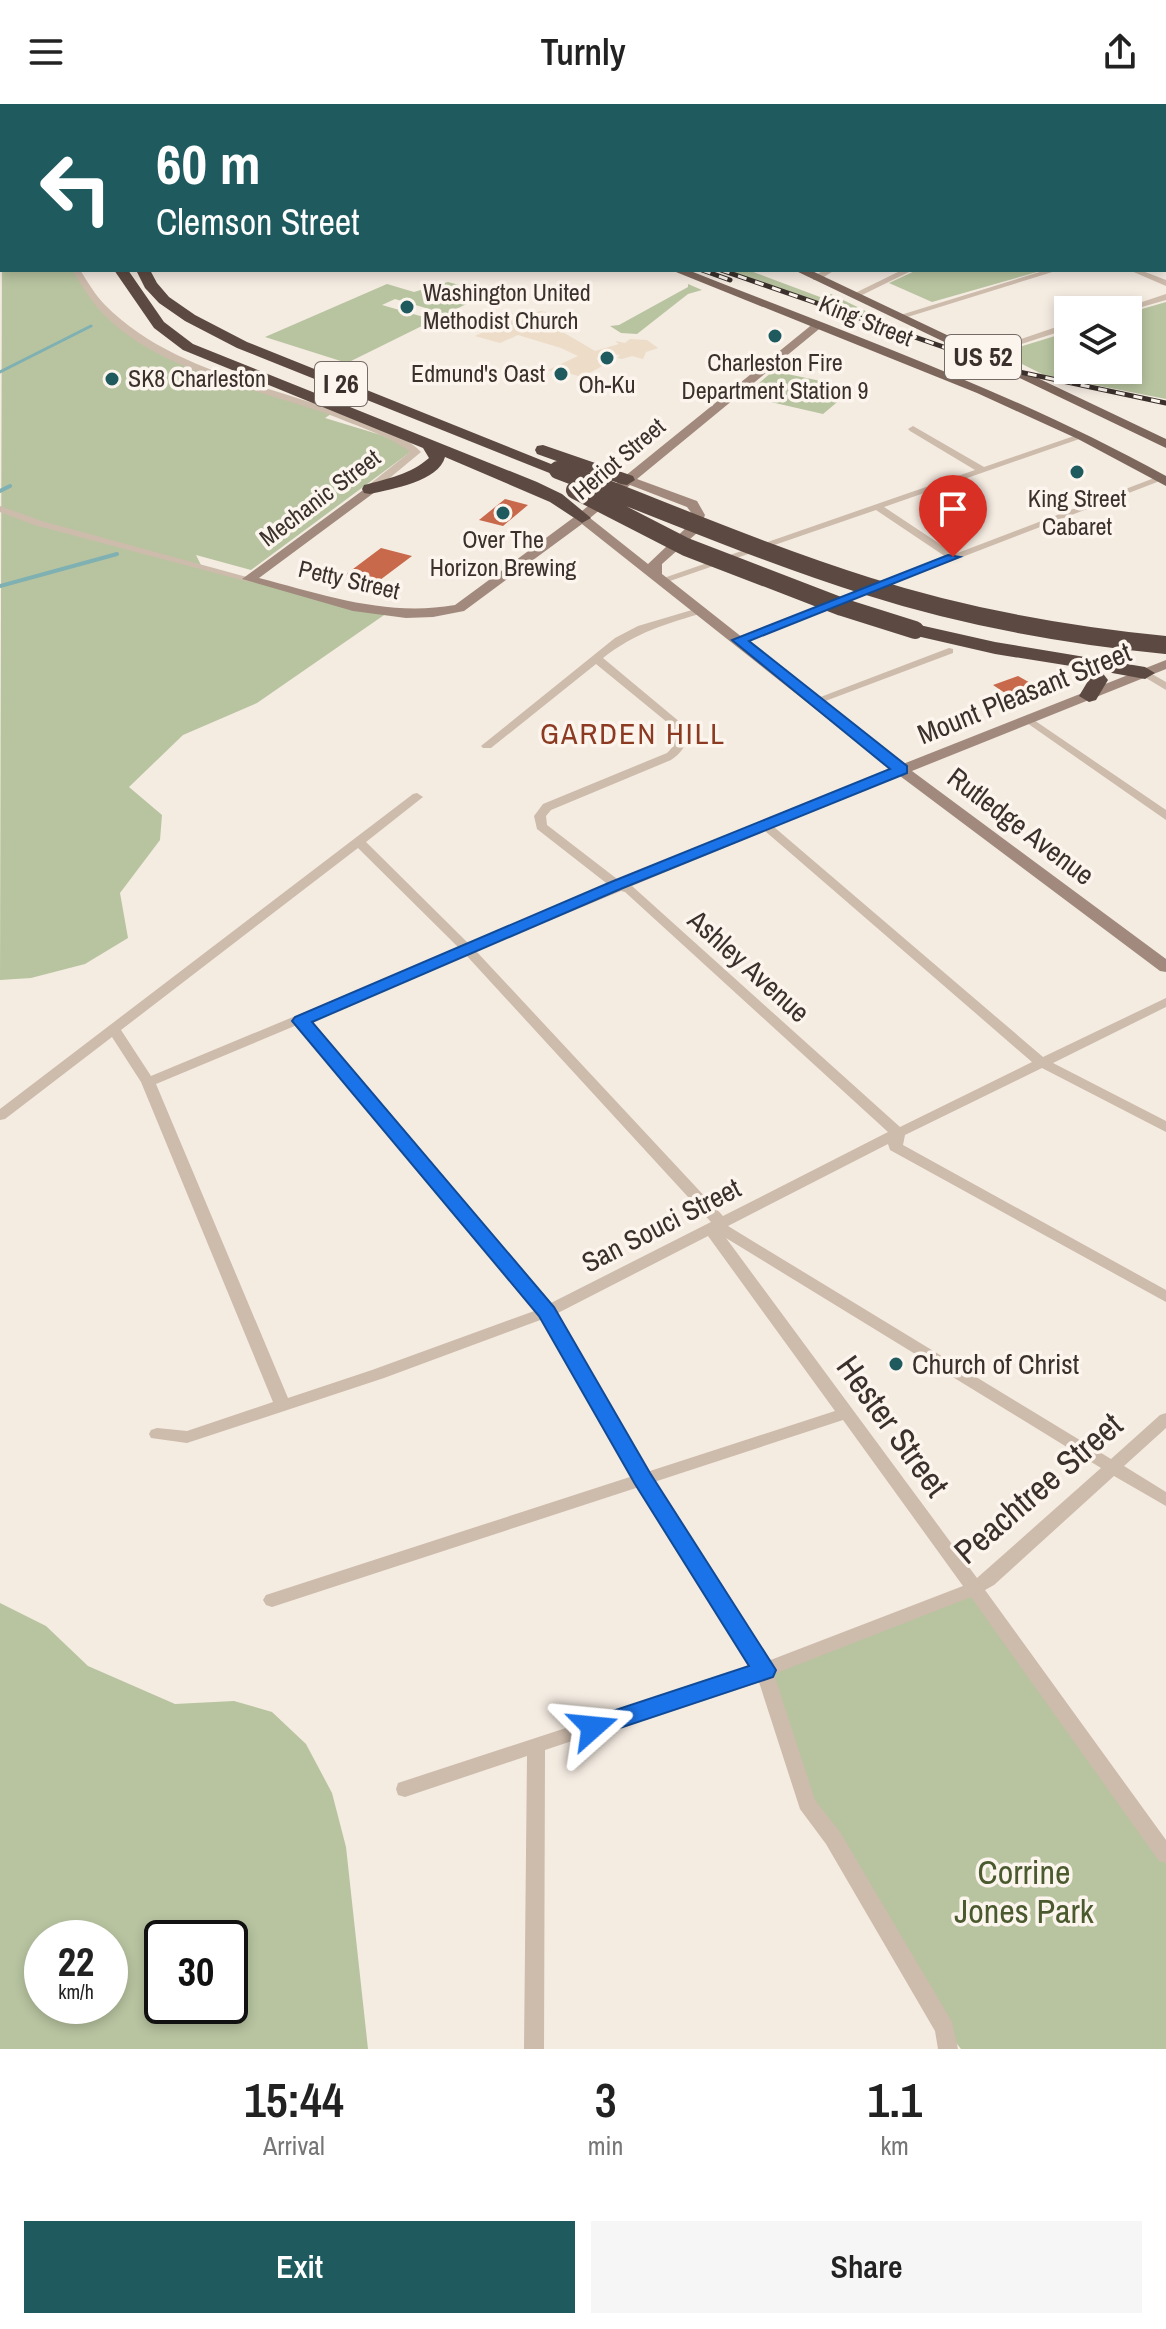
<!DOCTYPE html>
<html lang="en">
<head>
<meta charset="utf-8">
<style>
	:root { --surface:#fff; --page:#f6f6f6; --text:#222; --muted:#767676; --accent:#1f5a5e }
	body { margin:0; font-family:"Archivo Narrow",sans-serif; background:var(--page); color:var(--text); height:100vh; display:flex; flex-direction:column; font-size:30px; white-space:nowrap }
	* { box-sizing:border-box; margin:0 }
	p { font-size:26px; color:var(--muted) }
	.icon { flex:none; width:44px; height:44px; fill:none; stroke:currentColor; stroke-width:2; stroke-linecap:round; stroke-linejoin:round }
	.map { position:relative; height:1945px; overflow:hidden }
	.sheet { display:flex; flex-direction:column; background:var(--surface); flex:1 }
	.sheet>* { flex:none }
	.guide { position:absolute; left:0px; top:0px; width:1166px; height:168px; box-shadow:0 4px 12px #0003; background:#1f5a5e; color:#fff; overflow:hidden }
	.fabs { position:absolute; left:1054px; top:192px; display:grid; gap:16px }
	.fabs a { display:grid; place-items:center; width:88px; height:88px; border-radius:0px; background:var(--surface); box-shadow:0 4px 12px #0003; font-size:40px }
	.speed { position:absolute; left:24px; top:1816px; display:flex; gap:16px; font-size:40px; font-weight:700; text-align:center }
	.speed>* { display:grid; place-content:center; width:104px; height:104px; border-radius:50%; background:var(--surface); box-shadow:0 4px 12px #0003; line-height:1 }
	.speed small { font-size:20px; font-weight:400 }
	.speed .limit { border:4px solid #111; border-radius:12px; background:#fff; color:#111 }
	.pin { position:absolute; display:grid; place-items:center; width:68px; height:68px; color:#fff; margin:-82px -34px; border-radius:50% 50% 50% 0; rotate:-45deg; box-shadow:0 0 8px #0007 }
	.pin .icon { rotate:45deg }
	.me { position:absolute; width:88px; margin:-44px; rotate:72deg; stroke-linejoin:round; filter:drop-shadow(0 0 6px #0008) }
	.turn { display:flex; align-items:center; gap:28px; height:168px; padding:0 24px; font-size:36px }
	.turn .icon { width:104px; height:104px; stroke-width:2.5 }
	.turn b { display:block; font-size:56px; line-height:68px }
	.eta { display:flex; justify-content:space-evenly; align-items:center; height:136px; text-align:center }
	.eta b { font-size:48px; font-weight:600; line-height:56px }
	.button { display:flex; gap:16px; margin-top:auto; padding:16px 24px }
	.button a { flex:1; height:92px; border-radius:0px; background:var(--accent); color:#fff; font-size:32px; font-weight:600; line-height:92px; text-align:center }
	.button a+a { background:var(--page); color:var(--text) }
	header { display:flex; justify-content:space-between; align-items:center; height:104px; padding:0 24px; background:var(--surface); font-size:36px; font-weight:600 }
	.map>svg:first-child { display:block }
</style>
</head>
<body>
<header><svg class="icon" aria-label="menu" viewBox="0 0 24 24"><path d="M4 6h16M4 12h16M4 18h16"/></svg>Turnly<svg class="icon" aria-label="share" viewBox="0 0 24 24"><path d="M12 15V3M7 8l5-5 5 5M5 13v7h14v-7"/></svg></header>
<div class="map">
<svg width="1166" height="1945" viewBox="0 0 1166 1945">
	<rect width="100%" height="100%" fill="#f4ebe1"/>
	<path fill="#b8c4a0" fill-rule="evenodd" d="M2 139V166H76C120 253 247 280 334 308L325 314 381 331 413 346 251 466 196 451 202 463 387 509 257 599 183 631 129 683 162 711 160 736 120 789 128 834 85 860 31 874 0 876Z
		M727 166H748L820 193 831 190 898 223 889 224Z
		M917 166H1044L932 198 889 179Z
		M448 178 489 189 446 210 395 195 382 201 434 216 347 259 265 233 387 180 414 188Z
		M688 180 702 186 688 190 637 230 621 229 610 222 619 221 688 183Z
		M1166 198V295L1044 271 1000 249 1068 228V266H1128V209Z
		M773 267 854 284 823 310 744 292Z
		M973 1484 1166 1749V1945H961L945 1925 807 1699 764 1566Z
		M0 1499 46 1522 88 1562 175 1600 234 1597 272 1608 306 1640 332 1689 346 1743 368 1945H0ZM42 1834H110V1902H42ZM162 1834H230V1902H162Z"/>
	<path fill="#ecdcc8" d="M539 207 546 208 538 216 549 220 568 214 577 216 554 223 595 247 619 240 615 237 625 239 630 235 647 236 658 244 646 248 643 255 632 252 622 255 617 254 620 251 605 249 596 255 608 259 582 273 557 266 546 267 578 252 561 244 518 231 500 239 475 232 520 210 530 213Z"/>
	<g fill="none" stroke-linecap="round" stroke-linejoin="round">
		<path stroke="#7fb0b2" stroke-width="3" d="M0 268 91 222"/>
		<path stroke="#7fb0b2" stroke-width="4" d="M0 387 10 382
			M0 482 117 450"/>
	</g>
	<path fill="#c8694b" d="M505 395 528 401 503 422 479 416Z
		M381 444 412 452 376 479 345 471Z
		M1018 572 1034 581 1008 591 993 581Z"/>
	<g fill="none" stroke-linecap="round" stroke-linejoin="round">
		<path fill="#cdbbac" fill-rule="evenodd" d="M19 0H27L28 2H20Z
			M515 0H525L513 2Z
			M1164 71H1166V76H1164Z
			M1164 110H1166V114H1164Z
			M72 166H80C88 178 95 191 105 201 171 267 266 280 350 312 374 322 403 329 421 348L374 387H366V383L410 348C389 332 362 324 338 314 260 284 153 269 96 202 87 191 80 178 72 166Z
			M825 166H835L819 176H813V172Z
			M902 166H913L858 193 851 191Z
			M1046 166H1059L901 215 894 213Z
			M1129 166H1140L1166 176V182Z
			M1166 190V196L1128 207 1118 206Z
			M1068 219V225L981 253 974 251Z
			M913 322 984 363 1080 330 1088 332 884 403 955 450 1157 373 1165 375 739 539 734 536 735 534 946 453 876 406 667 478 663 479 658 476 975 366 910 327 908 325Z
			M0 402 42 417 254 475 249 478 34 421 0 408Z
			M702 503 707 506 706 508C666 520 636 528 603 554L681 619C691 634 686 646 671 656L551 706 546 712 547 721 621 778 897 663H905V669L774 723 1043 953 1166 894V903L1053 959 1166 1017V1028L1042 964 905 1031 903 1041 1166 1186V1198L890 1046 888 1040 728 1122 1111 1355 1160 1311 1166 1309V1324L1124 1362 1166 1388V1402L1114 1372 994 1481 985 1486 1166 1736V1759L1159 1757 971 1493 774 1570 815 1696 840 1728 952 1918 958 1945H938L935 1927 826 1740 800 1705 758 1575 545 1646 544 1945H524L527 1652 405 1693 398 1691 396 1685 398 1679 752 1563 639 1383 272 1503 266 1501 263 1496 266 1491 633 1372 543 1215 384 1274 193 1337 187 1339 151 1334 149 1330 151 1326 157 1324 187 1327 273 1298 141 978 112 933 5 1015 0 1016V1005L413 690 417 689 423 693 366 738 469 840 610 782 537 725 534 712 543 700 667 649C676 641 678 633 673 623L596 560 491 644H483L481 642 615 534 638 522ZM765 727 1032 958 900 1023 632 782ZM358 744 459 844 151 972 121 926ZM621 787 625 788 888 1028 723 1112 476 847ZM466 851 711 1118 549 1200 308 917ZM297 921 537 1206 372 1266 288 1294 156 980ZM708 1132 835 1307 647 1368 556 1210ZM726 1134 1101 1364 977 1474ZM843 1316 963 1482 768 1557 654 1378Z
			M949 544 953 545V549L820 599 816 600 810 597Z
			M1145 566 1166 578V586L1141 571V567Z
			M1031 614 1166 706V716L1027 619V615Z"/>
		<path fill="#a18a7d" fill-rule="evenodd" d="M814 219 824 221 637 375 697 397 705 411 698 428 662 460V470L903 660 1166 556V565L912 667 1166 855V868L1160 867 896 669 582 420 464 507 433 513 406 514 353 507 242 475 370 381 376 385 375 388 259 474C324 491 387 513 455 501L577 411ZM630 381 687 403 693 411 687 423 648 460 590 414Z"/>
		<path fill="#7d675c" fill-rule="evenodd" d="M189 0H203L204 2H190Z
			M332 0H347L348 2H333Z
			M671 166H688C850 230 1013 288 1166 372V382L1078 335 977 289Z
			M794 166H810L1166 335V344Z"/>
		<path fill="#5c4a42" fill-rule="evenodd" d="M53 0H65L66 2H54Z
			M114 166H128L164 218 193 240 537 378 562 390 591 414 582 419 550 398 445 353C439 377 392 385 370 390L364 389 362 385 364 381C387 375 411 370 429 354L423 344 183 246 154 224Z
			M136 166H150L157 179 169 193 195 211 247 238 566 366 558 371 552 370 237 244 185 217 159 199 145 184Z
			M543 341 633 372 635 376 627 381 621 380 537 350 535 346 537 342Z
			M915 520 995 538 1145 563 1155 569 1145 575 1101 567 1108 576 1096 596 1089 598 1079 592 1088 577 1077 563 995 550 908 530 906 526Z"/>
		<g stroke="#3b302b" stroke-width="5">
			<path id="rail" d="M230 0 235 2
				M702 166 730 176
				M721 166 1010 266 1166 299"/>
		</g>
		<use href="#rail" stroke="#fbf5ee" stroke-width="3" stroke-dasharray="9" stroke-linecap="butt"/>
		<path stroke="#5c4a42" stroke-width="18" d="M558 366C661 405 762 449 867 482 964 513 1064 531 1166 541
			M575 386 686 443 842 503 915 526"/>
	</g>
	<path fill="#1a73e8" stroke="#114b97" stroke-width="2" d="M948 451 960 453 749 537 907 662V669L623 784 312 918 554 1203 650 1369 776 1566 773 1573 593 1633 585 1630 581 1623 585 1616 749 1562 635 1380 539 1212 292 917 295 913 611 778 890 665 732 536Z"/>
	<g fill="#1f5a5e" stroke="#fbf5ee" stroke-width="3">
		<circle cx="407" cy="203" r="8"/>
		<circle cx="775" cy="232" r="8"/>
		<circle cx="607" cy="254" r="8"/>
		<circle cx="561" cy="270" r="8"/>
		<circle cx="112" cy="275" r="8"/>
		<circle cx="1077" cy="368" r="8"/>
		<circle cx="503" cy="409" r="8"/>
		<circle cx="896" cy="1260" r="8"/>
	</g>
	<g text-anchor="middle" stroke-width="7" stroke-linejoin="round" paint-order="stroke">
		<g font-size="24" fill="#3b302b" stroke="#fbf5ee">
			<text x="423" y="197" text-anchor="start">Washington United<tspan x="423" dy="28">Methodist Church</tspan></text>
			<text x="775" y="267">Charleston Fire<tspan x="775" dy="28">Department Station 9</tspan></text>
			<text x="545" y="278" text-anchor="end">Edmund's Oast</text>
			<text x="128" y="283" text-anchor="start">SK8 Charleston</text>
			<text x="607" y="289">Oh-Ku</text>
			<text x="1077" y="403">King Street<tspan x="1077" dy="28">Cabaret</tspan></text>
			<text x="503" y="444">Over The<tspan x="503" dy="28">Horizon Brewing</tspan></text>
		</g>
		<g font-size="24" fill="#3b302b" stroke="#fbf5ee">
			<text transform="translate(866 217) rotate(22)" y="8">King Street</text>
			<text transform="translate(619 355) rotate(-40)" y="8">Heriot Street</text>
			<text transform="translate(320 394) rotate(-37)" y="8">Mechanic Street</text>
			<text transform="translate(349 476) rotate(13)" y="8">Petty Street</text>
		</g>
		<g fill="#fbf5ee" stroke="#756b66" stroke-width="2">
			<rect x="945" y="231" width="76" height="44" rx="6"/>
			<rect x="315" y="258" width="52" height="44" rx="6"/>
		</g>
		<g font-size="26" font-weight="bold" fill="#3b302b">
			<text x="983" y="262">US 52</text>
			<text x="341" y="289">I 26</text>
		</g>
		<g font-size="28" fill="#3b302b" stroke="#fbf5ee">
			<text transform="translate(1024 589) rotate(-22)" y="10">Mount Pleasant Street</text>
			<text transform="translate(1021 722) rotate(37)" y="10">Rutledge Avenue</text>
			<text transform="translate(749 862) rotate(42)" y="10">Ashley Avenue</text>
			<text transform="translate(661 1121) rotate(-27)" y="10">San Souci Street</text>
		</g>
		<g font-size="28" fill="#3b302b" stroke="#fbf5ee" text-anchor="start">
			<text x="912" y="1270">Church of Christ</text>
		</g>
		<g font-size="30" letter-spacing="2" fill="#8c3b22" stroke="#fbf5ee">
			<text x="633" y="640">GARDEN HILL</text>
		</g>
		<g font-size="34" fill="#3b302b" stroke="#fbf5ee">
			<text transform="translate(893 1322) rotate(54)" y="12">Hester Street</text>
			<text transform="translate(1038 1384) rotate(-41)" y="12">Peachtree Street</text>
		</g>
		<g font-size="34" fill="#4a5a2e" stroke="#fbf5ee">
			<text x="1024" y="1780">Corrine<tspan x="1024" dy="39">Jones Park</tspan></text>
		</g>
	</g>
</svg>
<div class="fabs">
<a><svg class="icon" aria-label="layers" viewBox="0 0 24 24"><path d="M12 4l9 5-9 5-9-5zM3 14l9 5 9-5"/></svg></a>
</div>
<div class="speed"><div>22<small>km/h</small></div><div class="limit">30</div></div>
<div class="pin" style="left:953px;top:453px;background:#d93025"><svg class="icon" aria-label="arrive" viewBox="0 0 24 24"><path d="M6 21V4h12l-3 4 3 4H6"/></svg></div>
<svg class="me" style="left:593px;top:1623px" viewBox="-20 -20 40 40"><path d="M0-17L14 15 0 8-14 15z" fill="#1a73e8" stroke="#fff" stroke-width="4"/></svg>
<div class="guide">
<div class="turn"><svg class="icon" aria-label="left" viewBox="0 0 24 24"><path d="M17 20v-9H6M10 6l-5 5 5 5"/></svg><div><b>60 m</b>Clemson Street</div></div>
</div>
</div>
<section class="sheet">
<div class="eta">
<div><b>15:44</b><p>Arrival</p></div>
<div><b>3</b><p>min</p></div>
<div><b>1.1</b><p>km</p></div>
</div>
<div class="button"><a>Exit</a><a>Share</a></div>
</section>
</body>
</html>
